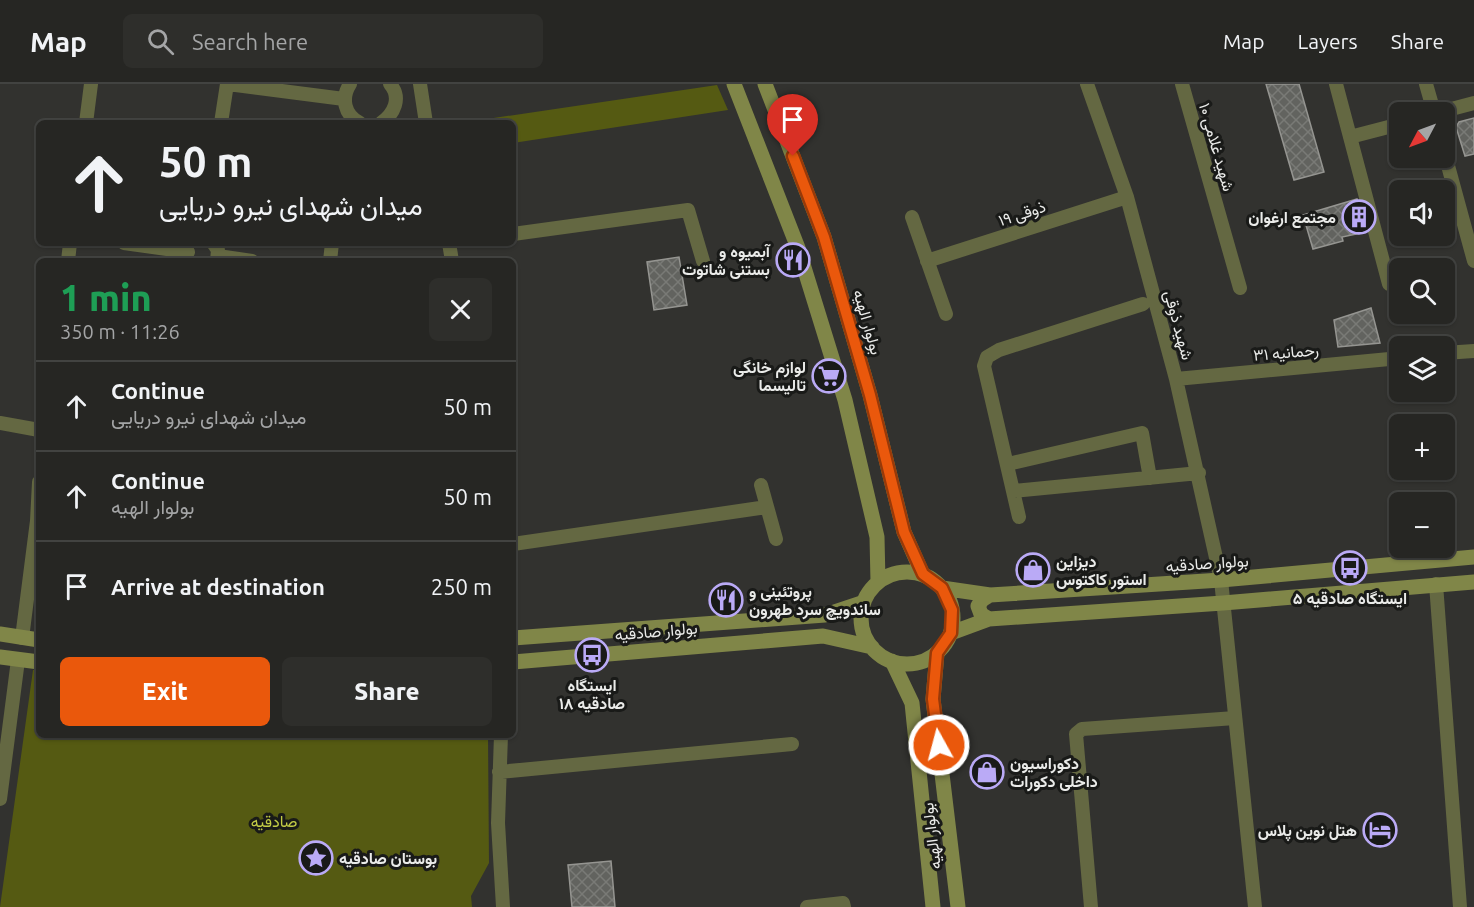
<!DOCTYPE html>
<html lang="en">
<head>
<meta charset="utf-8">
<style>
	:root { --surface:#262623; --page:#2e2e2b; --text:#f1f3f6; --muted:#a4a5a6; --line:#424341; --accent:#ea580c }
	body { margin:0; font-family:Ubuntu,Vazirmatn,sans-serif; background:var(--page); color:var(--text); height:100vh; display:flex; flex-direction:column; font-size:22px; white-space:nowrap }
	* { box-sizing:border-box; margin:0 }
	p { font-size:20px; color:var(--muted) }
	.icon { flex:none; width:33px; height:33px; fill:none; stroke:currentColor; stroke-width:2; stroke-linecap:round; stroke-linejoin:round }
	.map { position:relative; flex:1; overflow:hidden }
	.drawer { position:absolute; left:36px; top:174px; width:480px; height:480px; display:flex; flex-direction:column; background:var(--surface); border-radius:9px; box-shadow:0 2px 4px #0004,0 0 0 2px var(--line) }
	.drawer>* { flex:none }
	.guide { position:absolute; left:36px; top:36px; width:480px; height:126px; border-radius:9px; box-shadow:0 2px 4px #0004,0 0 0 2px var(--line); background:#262623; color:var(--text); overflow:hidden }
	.needle { width:39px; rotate:229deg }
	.tools { position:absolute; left:1389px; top:18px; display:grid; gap:12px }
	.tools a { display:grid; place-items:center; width:66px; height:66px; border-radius:9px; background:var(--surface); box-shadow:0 2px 4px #0004,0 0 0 2px var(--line); font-size:30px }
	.pin { position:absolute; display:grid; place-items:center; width:51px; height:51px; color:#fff; margin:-62px -26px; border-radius:50% 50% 50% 0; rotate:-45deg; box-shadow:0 0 6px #0007 }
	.pin .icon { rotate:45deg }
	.me { position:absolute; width:66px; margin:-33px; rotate:353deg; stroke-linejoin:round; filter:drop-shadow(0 0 4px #0008) }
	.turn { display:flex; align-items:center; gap:21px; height:126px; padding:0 24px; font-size:27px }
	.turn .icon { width:78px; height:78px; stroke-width:2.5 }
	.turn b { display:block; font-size:42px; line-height:51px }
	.round { display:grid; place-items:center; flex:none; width:63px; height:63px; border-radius:9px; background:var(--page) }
	.summary { display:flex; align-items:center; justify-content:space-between; height:102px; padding:0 24px }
	h1 { font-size:36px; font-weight:800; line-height:45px; color:#1e9e55 }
	.action { display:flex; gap:12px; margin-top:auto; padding:12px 24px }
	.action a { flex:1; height:69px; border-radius:9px; background:var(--accent); color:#fff; font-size:24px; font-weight:800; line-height:69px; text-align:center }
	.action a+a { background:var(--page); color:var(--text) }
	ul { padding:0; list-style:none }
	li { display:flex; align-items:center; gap:18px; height:90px; padding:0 24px; border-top:2px solid var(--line) }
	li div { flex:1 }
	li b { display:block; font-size:22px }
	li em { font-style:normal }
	header { display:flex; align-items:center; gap:36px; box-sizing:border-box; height:84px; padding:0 30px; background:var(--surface); border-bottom:2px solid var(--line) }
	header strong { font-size:28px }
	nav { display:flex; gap:33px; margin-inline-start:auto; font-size:21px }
	.search { width:420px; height:54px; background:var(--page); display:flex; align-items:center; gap:15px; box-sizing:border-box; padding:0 21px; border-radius:9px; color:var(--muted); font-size:22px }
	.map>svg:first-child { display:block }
</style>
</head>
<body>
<header>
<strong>Map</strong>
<div class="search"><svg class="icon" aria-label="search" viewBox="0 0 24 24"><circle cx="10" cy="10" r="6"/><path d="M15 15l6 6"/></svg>Search here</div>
<nav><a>Map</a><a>Layers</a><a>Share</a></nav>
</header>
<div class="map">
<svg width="1474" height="823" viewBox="0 0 1474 823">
	<defs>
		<pattern id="building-cross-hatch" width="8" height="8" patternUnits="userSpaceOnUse" patternTransform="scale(1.5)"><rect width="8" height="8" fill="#62635f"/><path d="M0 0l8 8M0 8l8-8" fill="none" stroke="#797a76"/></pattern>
	</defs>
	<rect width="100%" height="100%" fill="#32322f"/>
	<path fill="#555a12" d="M717 1 728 26 513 59V39H460Z
		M33 586H39V651H488L489 779 471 812 472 823H0Z"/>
	<path fill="url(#building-cross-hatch)" stroke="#959591" stroke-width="1.5" d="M1266 0H1299L1324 88 1294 96Z
		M1474 34V70L1465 72 1456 43 1459 38Z
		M1357 115 1366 148 1342 153 1343 157 1313 165 1303 131Z
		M679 173 687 221 654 226 647 178Z
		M1371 224 1380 259 1338 263 1334 236Z
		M611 777 615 823H572L568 781Z"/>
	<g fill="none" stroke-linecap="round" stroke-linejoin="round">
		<path stroke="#646842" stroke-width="14" d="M228 0 344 15
			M350 0C341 14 344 31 360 39
			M420 0 426 39
			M1087 0 1127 113 1176 295 1221 496 1255 823
			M1182 0 1240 204
			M1336 0 1389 200
			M1426 0 1434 28
			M1440 28 1474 19
			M86 39 91 0
			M221 39 227 0
			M381 39C394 30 402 14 390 0
			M1350 53 1400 40
			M1444 67 1474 177
			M912 133 946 230
			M513 150 688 126 703 177
			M124 159 188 168
			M213 159 218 166 217 177
			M449 159 452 177
			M218 172 252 177
			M68 177 70 159
			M330 177 332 159
			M927 177 1127 113
			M1444 269 1474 267
			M1176 295 1400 274
			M0 339 39 346
			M1008 380 1142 349 1150 394
			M761 401 776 455
			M1014 407 1199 389
			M1019 433 984 282 987 273 999 266 1143 220
			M513 460 767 423
			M1436 500 1460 823
			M22 554 37 437 39 398
			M501 651 498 739 503 823
			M499 688 792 660
			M0 715 18 576
			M807 823 843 819 844 823
			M1091 823 1076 650 1082 645 1235 634"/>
		<path stroke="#808648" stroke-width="15" d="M734 0 798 164 845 316 877 453 878 498
			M765 0 824 153 870 311 904 448 923 491
			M861 534a46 46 0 1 1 92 0a46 46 0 1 1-92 0Z
			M942 504 990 511 1221 496 1474 473
			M989 535 981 530 978 522 982 516 990 511
			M951 549 989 535 1223 519 1474 498
			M0 550 39 556
			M513 554 825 531 864 518
			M937 569 933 615 958 823
			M0 573 39 578
			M892 577 912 619 933 823
			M513 578 823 552 872 563"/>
	</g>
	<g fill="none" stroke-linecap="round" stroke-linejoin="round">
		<g stroke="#983908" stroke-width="15">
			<path id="route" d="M793 72 824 153 870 311 904 448 923 490 942 504 952 526 951 549 937 569 933 615 939 661"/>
		</g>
		<use href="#route" stroke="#ea580c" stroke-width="10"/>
	</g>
	<defs>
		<g id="building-ring" transform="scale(1.725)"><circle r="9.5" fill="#191a18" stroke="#baaaf6" stroke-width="1.5"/><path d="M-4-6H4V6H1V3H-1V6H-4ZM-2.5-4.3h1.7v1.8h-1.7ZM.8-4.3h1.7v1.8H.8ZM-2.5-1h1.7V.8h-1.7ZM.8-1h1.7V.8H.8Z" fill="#baaaf6"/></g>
		<g id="restaurant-ring" transform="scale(1.725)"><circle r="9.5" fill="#191a18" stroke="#baaaf6" stroke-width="1.5"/><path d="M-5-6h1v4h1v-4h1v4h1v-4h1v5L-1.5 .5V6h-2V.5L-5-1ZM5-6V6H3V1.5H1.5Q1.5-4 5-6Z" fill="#baaaf6"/></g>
		<g id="supermarket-ring" transform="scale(1.725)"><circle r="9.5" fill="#191a18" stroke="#baaaf6" stroke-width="1.5"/><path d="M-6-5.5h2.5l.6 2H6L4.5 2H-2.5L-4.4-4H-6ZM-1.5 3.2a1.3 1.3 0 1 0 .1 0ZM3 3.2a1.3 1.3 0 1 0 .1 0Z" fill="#baaaf6"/></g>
		<g id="bus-ring" transform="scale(1.725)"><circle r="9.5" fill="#191a18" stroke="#baaaf6" stroke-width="1.5"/><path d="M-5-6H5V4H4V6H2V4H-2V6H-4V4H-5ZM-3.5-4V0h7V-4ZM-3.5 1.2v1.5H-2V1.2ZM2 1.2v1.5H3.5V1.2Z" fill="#baaaf6"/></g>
		<g id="shop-ring" transform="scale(1.725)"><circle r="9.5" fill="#191a18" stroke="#baaaf6" stroke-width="1.5"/><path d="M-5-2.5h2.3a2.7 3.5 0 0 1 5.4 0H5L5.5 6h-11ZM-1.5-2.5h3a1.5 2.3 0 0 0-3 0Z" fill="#baaaf6"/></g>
		<g id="hotel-ring" transform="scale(1.725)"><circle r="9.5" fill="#191a18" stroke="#baaaf6" stroke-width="1.5"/><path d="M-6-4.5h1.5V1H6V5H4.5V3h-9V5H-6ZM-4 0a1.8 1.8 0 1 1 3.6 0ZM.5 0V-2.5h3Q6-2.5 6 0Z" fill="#baaaf6"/></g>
		<g id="sight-ring" transform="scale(1.725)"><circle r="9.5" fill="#191a18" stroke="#baaaf6" stroke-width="1.5"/><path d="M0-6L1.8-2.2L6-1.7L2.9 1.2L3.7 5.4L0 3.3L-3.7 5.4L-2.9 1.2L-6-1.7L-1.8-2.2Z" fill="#baaaf6"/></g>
	</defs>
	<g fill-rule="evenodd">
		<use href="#building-ring" x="1359" y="133"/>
		<use href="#restaurant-ring" x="793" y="176"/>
		<use href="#supermarket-ring" x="829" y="292"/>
		<use href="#bus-ring" x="1350" y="484"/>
		<use href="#shop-ring" x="1033" y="486"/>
		<use href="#restaurant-ring" x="726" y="516"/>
		<use href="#bus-ring" x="592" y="571"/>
		<use href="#shop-ring" x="987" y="688"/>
		<use href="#hotel-ring" x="1380" y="746"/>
		<use href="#sight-ring" x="316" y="774"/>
	</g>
	<g text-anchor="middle" stroke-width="6" stroke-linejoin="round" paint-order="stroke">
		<g font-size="16" fill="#eaebe9" stroke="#191a18">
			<text transform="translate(1217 63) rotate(74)" y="6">شهید غلامی ۱۰</text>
			<text transform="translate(1022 129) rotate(-18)" y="6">ذوقی ۱۹</text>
			<text transform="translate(868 238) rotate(74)" y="6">بولوار الهیه</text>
			<text transform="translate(1179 241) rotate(75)" y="6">شهید ذوقی</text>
			<text transform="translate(1286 268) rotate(-5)" y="6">رحمانیه ۳۱</text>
			<text transform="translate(1207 479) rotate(-4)" y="6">بولوار صادقیه</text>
			<text transform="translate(656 547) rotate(-5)" y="6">بولوار صادقیه</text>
			<text transform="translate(931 752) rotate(-97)" y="6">بولوار الهیه</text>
		</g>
		<g font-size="16" font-weight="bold" fill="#eaebe9" stroke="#191a18" text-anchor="end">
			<text x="1336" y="139">مجتمع ارغوان</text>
			<text x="770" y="173">آبمیوه و<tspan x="770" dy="18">بستنی شاتوت</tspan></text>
			<text x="806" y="289">لوازم خانگی<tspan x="806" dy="18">تالیسما</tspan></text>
			<text x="1056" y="483" text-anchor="start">دیزاین<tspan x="1056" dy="18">استور کاکتوس</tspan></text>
			<text x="749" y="513" text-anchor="start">پروتئینی و<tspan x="749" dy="18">ساندویچ سرد طهرون</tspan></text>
			<text x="1350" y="520" text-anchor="middle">ایستگاه صادقیه ۵</text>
			<text x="592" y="607" text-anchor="middle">ایستگاه<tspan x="592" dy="18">صادقیه ۱۸</tspan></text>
			<text x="1010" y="685" text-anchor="start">دکوراسیون<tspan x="1010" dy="18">داخلی دکورات</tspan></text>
			<text x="1357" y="752">هتل نوین پلاس</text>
			<text x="339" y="780" text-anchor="start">بوستان صادقیه</text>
		</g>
		<g font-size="16" fill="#c3cc45" stroke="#191a18">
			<text x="274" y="743">صادقیه</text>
		</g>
	</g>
</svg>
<div class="tools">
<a><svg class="needle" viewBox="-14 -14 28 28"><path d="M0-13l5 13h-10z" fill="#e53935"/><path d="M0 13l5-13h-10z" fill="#a4a5a6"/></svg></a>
<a><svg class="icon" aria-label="sound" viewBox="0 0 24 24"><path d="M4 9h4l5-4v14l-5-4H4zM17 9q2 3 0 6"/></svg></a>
<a><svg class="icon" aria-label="search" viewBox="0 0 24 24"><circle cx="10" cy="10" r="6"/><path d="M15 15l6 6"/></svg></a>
<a><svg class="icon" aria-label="layers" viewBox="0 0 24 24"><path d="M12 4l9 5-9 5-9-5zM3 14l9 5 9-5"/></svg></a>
<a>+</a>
<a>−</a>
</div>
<div class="pin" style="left:793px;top:72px;background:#d93025"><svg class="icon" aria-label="arrive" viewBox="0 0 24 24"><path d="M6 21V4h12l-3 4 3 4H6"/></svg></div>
<svg class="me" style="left:939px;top:661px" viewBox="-20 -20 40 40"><circle r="17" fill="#ea580c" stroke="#fff" stroke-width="3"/><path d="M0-11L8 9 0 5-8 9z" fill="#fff"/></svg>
<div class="guide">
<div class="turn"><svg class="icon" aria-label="ahead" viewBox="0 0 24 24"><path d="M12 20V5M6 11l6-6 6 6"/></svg><div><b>50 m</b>میدان شهدای نیرو دریایی</div></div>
</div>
<section class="drawer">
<div class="summary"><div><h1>1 min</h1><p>350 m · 11:26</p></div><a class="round"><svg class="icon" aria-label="close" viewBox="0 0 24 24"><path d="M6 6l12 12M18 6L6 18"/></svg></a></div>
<ul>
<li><svg class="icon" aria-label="ahead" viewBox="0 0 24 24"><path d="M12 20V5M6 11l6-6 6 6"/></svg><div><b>Continue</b><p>میدان شهدای نیرو دریایی</p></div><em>50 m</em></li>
<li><svg class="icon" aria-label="ahead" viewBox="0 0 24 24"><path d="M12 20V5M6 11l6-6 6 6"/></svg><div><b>Continue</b><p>بولوار الهیه</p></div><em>50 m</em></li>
<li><svg class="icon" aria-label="arrive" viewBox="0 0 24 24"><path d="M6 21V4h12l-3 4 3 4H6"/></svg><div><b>Arrive at destination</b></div><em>250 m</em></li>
</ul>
<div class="action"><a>Exit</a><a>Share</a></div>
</section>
</div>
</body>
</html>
